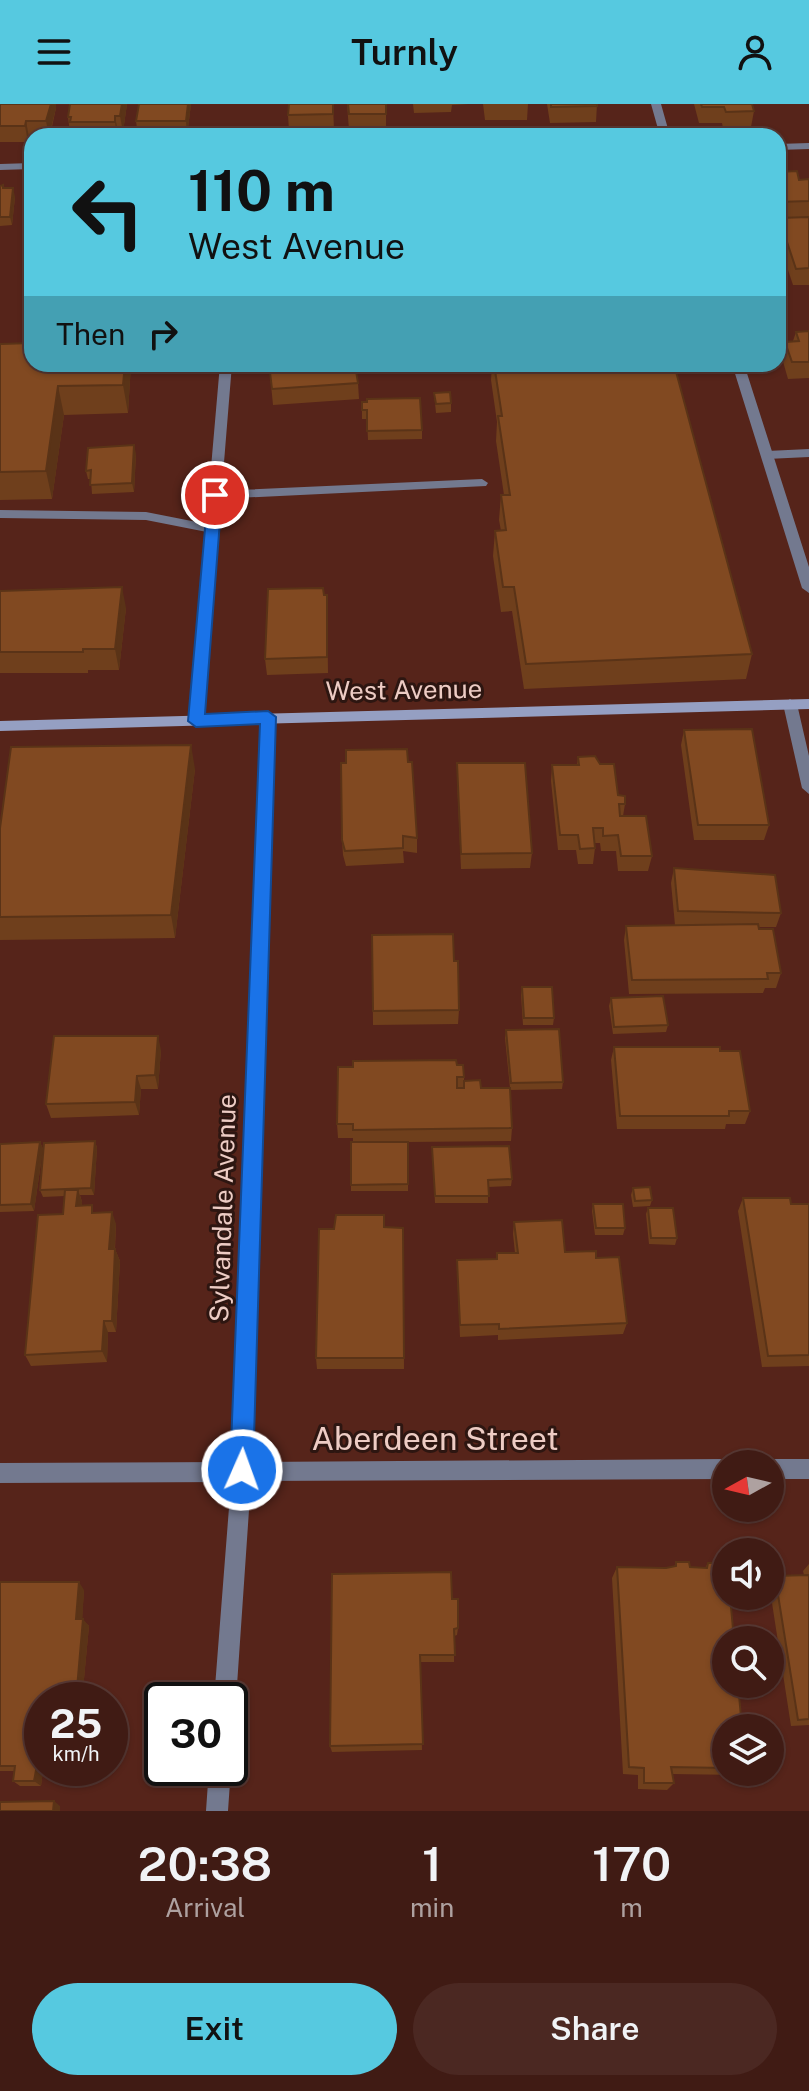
<!DOCTYPE html>
<html lang="en">
<head>
<meta charset="utf-8">
<style>
	:root { --surface:#401b14; --page:#4b2822; --text:#f1f3f6; --muted:#aea1a0; --line:#593934; --accent:#56c9e0 }
	body { margin:0; font-family:"Public Sans",sans-serif; background:var(--page); color:var(--text); height:100vh; display:flex; flex-direction:column; font-size:30px; white-space:nowrap }
	* { box-sizing:border-box; margin:0 }
	p { font-size:26px; color:var(--muted) }
	.icon { flex:none; width:44px; height:44px; fill:none; stroke:currentColor; stroke-width:2; stroke-linecap:round; stroke-linejoin:round }
	.map { position:relative; height:1707px; overflow:hidden }
	.drawer { display:flex; flex-direction:column; background:var(--surface); flex:1 }
	.drawer>* { flex:none }
	.hud { position:absolute; left:24px; top:24px; width:762px; height:244px; border-radius:24px; box-shadow:0 2px 6px #0004,0 0 0 2px var(--line); background:#56c9e0; color:#111; overflow:hidden }
	.needle { width:52px; rotate:262deg }
	.controls { position:absolute; left:712px; top:1346px; display:grid; gap:16px }
	.controls a { display:grid; place-items:center; width:72px; height:72px; border-radius:50%; background:var(--surface); box-shadow:0 2px 6px #0004,0 0 0 2px var(--line); font-size:40px }
	.speed { position:absolute; left:24px; top:1578px; display:flex; gap:16px; font-size:40px; font-weight:700; text-align:center }
	.speed>* { display:grid; place-content:center; width:104px; height:104px; border-radius:50%; background:var(--surface); box-shadow:0 2px 6px #0004,0 0 0 2px var(--line); line-height:1 }
	.speed small { font-size:20px; font-weight:400 }
	.speed .limit { border:4px solid #111; border-radius:12px; background:#fff; color:#111 }
	.pin { position:absolute; display:grid; place-items:center; width:68px; height:68px; color:#fff; margin:-34px; border:4px solid #fff; border-radius:50%; box-shadow:0 2px 8px #0007 }
	.me { position:absolute; width:88px; margin:-44px; rotate:2deg; stroke-linejoin:round; filter:drop-shadow(0 0 6px #0008) }
	.turn { display:flex; align-items:center; gap:28px; height:168px; padding:0 32px; font-size:36px }
	.turn .icon { width:104px; height:104px; stroke-width:2.5 }
	.turn b { display:block; font-size:56px; line-height:68px }
	.then { display:flex; align-items:center; height:76px; padding:0 32px; background:#0003; gap:16px; font-size:30px }
	.eta { display:flex; justify-content:space-evenly; align-items:center; height:136px; text-align:center }
	.eta b { font-size:48px; font-weight:600; line-height:56px }
	.action { display:flex; gap:16px; margin-top:auto; padding:16px 32px }
	.action a { flex:1; height:92px; border-radius:48px; background:var(--accent); color:#111; font-size:32px; font-weight:600; line-height:92px; text-align:center }
	.action a+a { background:var(--page); color:var(--text) }
	header { display:flex; justify-content:space-between; align-items:center; height:104px; padding:0 32px; background:var(--accent); color:#111; font-size:36px; font-weight:600 }
	.map>svg:first-child { display:block }
</style>
</head>
<body>
<header><svg class="icon" aria-label="menu" viewBox="0 0 24 24"><path d="M4 6h16M4 12h16M4 18h16"/></svg>Turnly<svg class="icon" aria-label="person" viewBox="0 0 24 24"><circle cx="12" cy="8" r="4"/><path d="M4 21q1-7 8-7t8 7"/></svg></header>
<div class="map">
<svg width="809" height="1707" viewBox="0 0 809 1707">
	<rect width="100%" height="100%" fill="#56241a"/>
	<g fill="none" stroke-linecap="round" stroke-linejoin="round">
		<path fill="#73798f" fill-rule="evenodd" d="M809 345V353L767 355 761 351 767 347Z
			M482 375 488 379 486 382 215 395 209 391 215 387Z
			M0 406 146 408 212 421 218 425 212 429 146 416 0 414Z"/>
		<path fill="#73798f" fill-rule="evenodd" d="M651 0H661L670 32H660Z
			M809 39V45L778 46V40Z
			M32 59V65L0 66V60Z
			M220 260H232L203 617 196 622 189 617Z
			M732 260H744L809 463V489L802 484Z
			M790 595 797 600 809 652V690L802 684 783 600Z
			M268 608 275 613 252 1358 726 1355 734 1360H726V1375L251 1377 236 1596 230 1605V1596H214L231 1378 0 1379V1359L232 1358 261 613Z
			M770 1355H809V1375H770V1360H762Z
			M230 1662 231 1664 228 1707H206L209 1664H230Z"/>
		<path fill="#959fc2" fill-rule="evenodd" d="M809 595V605L0 627V617Z"/>
	</g>
	<path fill="#6f3f1c" d="M0 0 56 4 50 32H32V33H29L28 38H0Z
		M70 0H127L123 28H118L117 32H72V29H70L68 13Z
		M191 0 187 32H138L136 17Z
		M333 0 334 26 289 27 288 11Z
		M347 0H386V26H349Z
		M413 0H469L452 1 451 8 414 9Z
		M483 0H528L527 16H485Z
		M547 0H597L596 18 550 19Z
		M694 0H752L754 7 751 23 723 24 722 19H699Z
		M778 68 799 76 809 75V181H793L778 136 779 114H778Z
		M0 82 15 93 12 121 0 122Z
		M809 227V274L788 275 782 254 785 238 793 237 796 228Z
		M0 240 32 260H131L128 309 64 311 52 395 0 396Z
		M269 260 358 279 359 295 273 301Z
		M492 260H674L752 550 746 575 524 585 512 507 501 508 493 452 495 427H501L499 416 501 391H504L496 337 497 318 491 276Z
		M434 289 451 299V308L436 309Z
		M362 298 422 326V335L368 336 367 315H362Z
		M136 350 134 388 92 390 91 375H88L86 367Z
		M0 486V487L126 504 119 566H88V569H0Z
		M324 491H327L328 569 267 571 265 555Z
		M684 626 769 721 764 736H694L681 641Z
		M578 653 625 700 623 712 652 752 648 767H618L616 747H601L600 739H594L595 744 593 760H578L576 746H558L551 677 552 661H577Z
		M346 659 417 734V749L403 747 404 759 346 762 343 751 342 736Z
		M457 659 532 749 530 764 461 765 457 675Z
		M195 665 175 834 0 836V724Z
		M674 764 781 809 776 823H759L781 869 776 884H765L763 889 629 890 624 836 626 822 675 821 671 779Z
		M372 831 454 857 459 906 458 920 373 921Z
		M522 883 554 914 553 921H523L521 891Z
		M611 894 668 921 666 928 613 930 609 902Z
		M506 926 563 978 562 985 510 986 512 1024 511 1037 408 1038V1087H351V1038H353V1034H338L337 1020 457 961 464 973V977L481 984H510L505 934Z
		M614 943 720 947 750 1007 745 1020H726L725 1025H617L611 956Z
		M161 946 158 985H141L139 1011 51 1014 46 1000Z
		M95 1037 97 1044 94 1091H80L82 1098V1102L116 1120 115 1145 120 1157 116 1228H108L107 1258 31 1262 25 1251 63 1110 65 1092 43 1093 40 1086Z
		M40 1038 43 1045 34 1107 0 1108V1040Z
		M432 1043 512 1075 511 1082 488 1083V1099H435Z
		M633 1084 652 1096 650 1102 633 1103 631 1091Z
		M743 1094 791 1100H809V1262L762 1263 738 1107Z
		M593 1100 625 1124 623 1131H595L592 1107Z
		M648 1104 677 1134 675 1141 649 1140 646 1110Z
		M514 1118 565 1148 596 1154 627 1219 623 1230 498 1236V1231L460 1233 457 1168V1156L496 1155 497 1149H515L513 1130Z
		M384 1123 403 1124 404 1265H317L316 1254Z
		M676 1458 690 1463 705 1464 708 1459 726 1624V1668H742L738 1671 672 1670 674 1679 667 1686 638 1685V1671L623 1670 612 1474 617 1463 666 1464 674 1463Z
		M809 1460V1621L791 1622 770 1486V1479L775 1472 804 1471 803 1467Z
		M0 1478 84 1486 82 1515 89 1522 82 1596H42V1664H67V1666L43 1667 41 1682H20L13 1677 14 1667H0Z
		M452 1495 458 1524 457 1531 454 1532V1558H420L422 1646 332 1648 330 1642Z"/>
	<path fill="#5a3317" d="M51 0H56V4L49 32 46 17Z
		M122 0H127L123 28 120 12Z
		M188 0H191L187 32 186 17Z
		M115 12 118 28 117 32 115 18Z
		M26 17 29 33 28 38 25 22Z
		M13 84 15 93 12 121 10 113Z
		M125 260H131L128 309 123 281Z
		M58 282 64 311 52 395 46 367Z
		M134 341 136 350 134 388 132 379Z
		M122 483 126 504 119 566 115 545Z
		M191 641 195 665 175 834 171 811Z
		M158 932 161 946 158 985 155 971Z
		M137 972 141 985 139 1011 135 998Z
		M95 1037 97 1044 94 1091 91 1084Z
		M40 1038 43 1045 34 1107 31 1100Z
		M78 1086 82 1098 81 1114 76 1102Z
		M112 1108 116 1120 114 1157 109 1145Z
		M115 1145 120 1157 116 1228 112 1217Z
		M104 1217 108 1228 107 1258 102 1247Z
		M79 1478 84 1486 82 1522 76 1515Z
		M83 1515 89 1522 82 1596H76Z
		M37 1661 43 1667 41 1682 34 1677Z
		M54 1697 60 1702V1707H53Z"/>
	<path fill="#814921" stroke="#5a3317" stroke-width="2" d="M0 0H51L46 17H26L25 22H0Z
		M70 0H122L120 12H115V18H70L71 13H68Z
		M139 0H188L186 17H136Z
		M289 0H333V10L288 11Z
		M348 0H386V10H349Z
		M551 0H597V2L551 3Z
		M701 0H752L754 7 726 8 724 3H702Z
		M797 67 799 76 809 75V97L778 98V68Z
		M3 81V84H13L10 113H0V82Z
		M809 113V164L796 165 779 114Z
		M809 227V258H792L785 238 799 237 796 228Z
		M32 239V260H125L123 281 58 282 46 367 0 368V240Z
		M269 260H355L358 279 272 285Z
		M494 260H674L752 550 526 560 514 483H503L495 427 506 426 501 391H510L498 312H502Z
		M450 288 451 299 436 300 434 289Z
		M420 294 422 326 367 327V306H362V298H367V295Z
		M134 341 132 379 90 381 91 366 86 367 88 344Z
		M122 483 115 545H83V548H0V487Z
		M323 484 324 491H327V553L265 555 268 485Z
		M752 625 769 721H698L684 626Z
		M191 641 171 811 0 813V724L11 643Z
		M407 645 408 658H412L417 734 403 732V744L345 747 342 736 341 659H346V646Z
		M595 652 600 660H614L618 691 625 692V700H619L620 712H646L652 752H621L618 731 603 732V724H593L595 744 580 745 578 731H560L552 661H579L578 653Z
		M457 659H525L532 749 461 750Z
		M674 764 775 771 781 809 678 807Z
		M758 820 759 825H773L781 869H767L768 875 632 876 626 822Z
		M453 830 454 857H458L459 906 373 907 372 831Z
		M522 883H552L554 914H524Z
		M663 892 668 921 614 923 611 894Z
		M559 925 563 978 511 979 506 926Z
		M54 932H158L155 971 137 972 135 998 46 1000Z
		M614 943H720V947H740L750 1007H729V1012H620Z
		M456 956 457 961H463L464 973H457V984H464V977L480 976 481 984H510L512 1024 353 1026V1020H337L338 963H353V957Z
		M95 1037 91 1084 40 1086 44 1039Z
		M40 1038 31 1100 0 1101V1040Z
		M351 1038H408V1080L351 1081Z
		M509 1042 512 1075 488 1076 489 1092H435L432 1043Z
		M650 1083 652 1096 635 1097 633 1084Z
		M65 1086H78L76 1102 92 1101V1109L112 1108 109 1145H115L112 1217H104L102 1247 25 1251 38 1111 63 1110Z
		M743 1094H790L791 1100H809V1251L768 1252Z
		M593 1100H623L625 1124H596Z
		M648 1104H673L677 1134H651Z
		M336 1111H384V1123L403 1124 404 1254H316L319 1125H334Z
		M562 1116 565 1148 596 1147V1154L619 1153 627 1219 499 1225V1220L460 1221 457 1156 497 1155V1149H518L514 1118Z
		M676 1458H689L690 1463 707 1464 708 1459H720L721 1465H726V1492H730L734 1536H726V1580H738L742 1624H726V1664L671 1663 674 1679H644V1664L629 1663 617 1463 666 1464 676 1462Z
		M451 1468 452 1495H458V1524L454 1525 455 1551H420L423 1640 330 1642 332 1470Z
		M809 1471V1615L798 1616 775 1472Z
		M0 1478H79L76 1515H83L76 1596H42V1661H37L34 1677H13L15 1662H0Z
		M54 1697 53 1707H0V1698Z"/>
	<path fill="#1a73e8" stroke="#114b97" stroke-width="2" d="M215 386 222 391 205 610 268 607 276 613 253 1366 250 1374 242 1377 234 1374 230 1366 260 620 196 623 188 617 208 391Z"/>
	<g text-anchor="middle" stroke-width="6" stroke-linejoin="round" paint-order="stroke">
		<g font-size="26" fill="#edccc4" stroke="#2d1611">
			<text transform="translate(404 586) rotate(-1)" y="9">West Avenue</text>
			<text transform="translate(223 1104) rotate(-88)" y="9">Sylvandale Avenue</text>
		</g>
		<g font-size="32" fill="#edccc4" stroke="#2d1611">
			<text x="435" y="1346">Aberdeen Street</text>
		</g>
	</g>
</svg>
<div class="controls">
<a><svg class="needle" viewBox="-14 -14 28 28"><path d="M0-13l5 13h-10z" fill="#e53935"/><path d="M0 13l5-13h-10z" fill="#aea1a0"/></svg></a>
<a><svg class="icon" aria-label="sound" viewBox="0 0 24 24"><path d="M4 9h4l5-4v14l-5-4H4zM17 9q2 3 0 6"/></svg></a>
<a><svg class="icon" aria-label="search" viewBox="0 0 24 24"><circle cx="10" cy="10" r="6"/><path d="M15 15l6 6"/></svg></a>
<a><svg class="icon" aria-label="layers" viewBox="0 0 24 24"><path d="M12 4l9 5-9 5-9-5zM3 14l9 5 9-5"/></svg></a>
</div>
<div class="speed"><div>25<small>km/h</small></div><div class="limit">30</div></div>
<div class="pin" style="left:215px;top:391px;background:#d93025"><svg class="icon" aria-label="arrive" viewBox="0 0 24 24"><path d="M6 21V4h12l-3 4 3 4H6"/></svg></div>
<svg class="me" style="left:242px;top:1366px" viewBox="-20 -20 40 40"><circle r="17" fill="#1a73e8" stroke="#fff" stroke-width="3"/><path d="M0-11L8 9 0 5-8 9z" fill="#fff"/></svg>
<div class="hud">
<div class="turn"><svg class="icon" aria-label="left" viewBox="0 0 24 24"><path d="M17 20v-9H6M10 6l-5 5 5 5"/></svg><div><b>110 m</b>West Avenue</div></div>
<div class="then">Then<svg class="icon" aria-label="right" viewBox="0 0 24 24"><path d="M7 20v-9h11M14 6l5 5-5 5"/></svg></div>
</div>
</div>
<section class="drawer">
<div class="eta">
<div><b>20:38</b><p>Arrival</p></div>
<div><b>1</b><p>min</p></div>
<div><b>170</b><p>m</p></div>
</div>
<div class="action"><a>Exit</a><a>Share</a></div>
</section>
</body>
</html>
